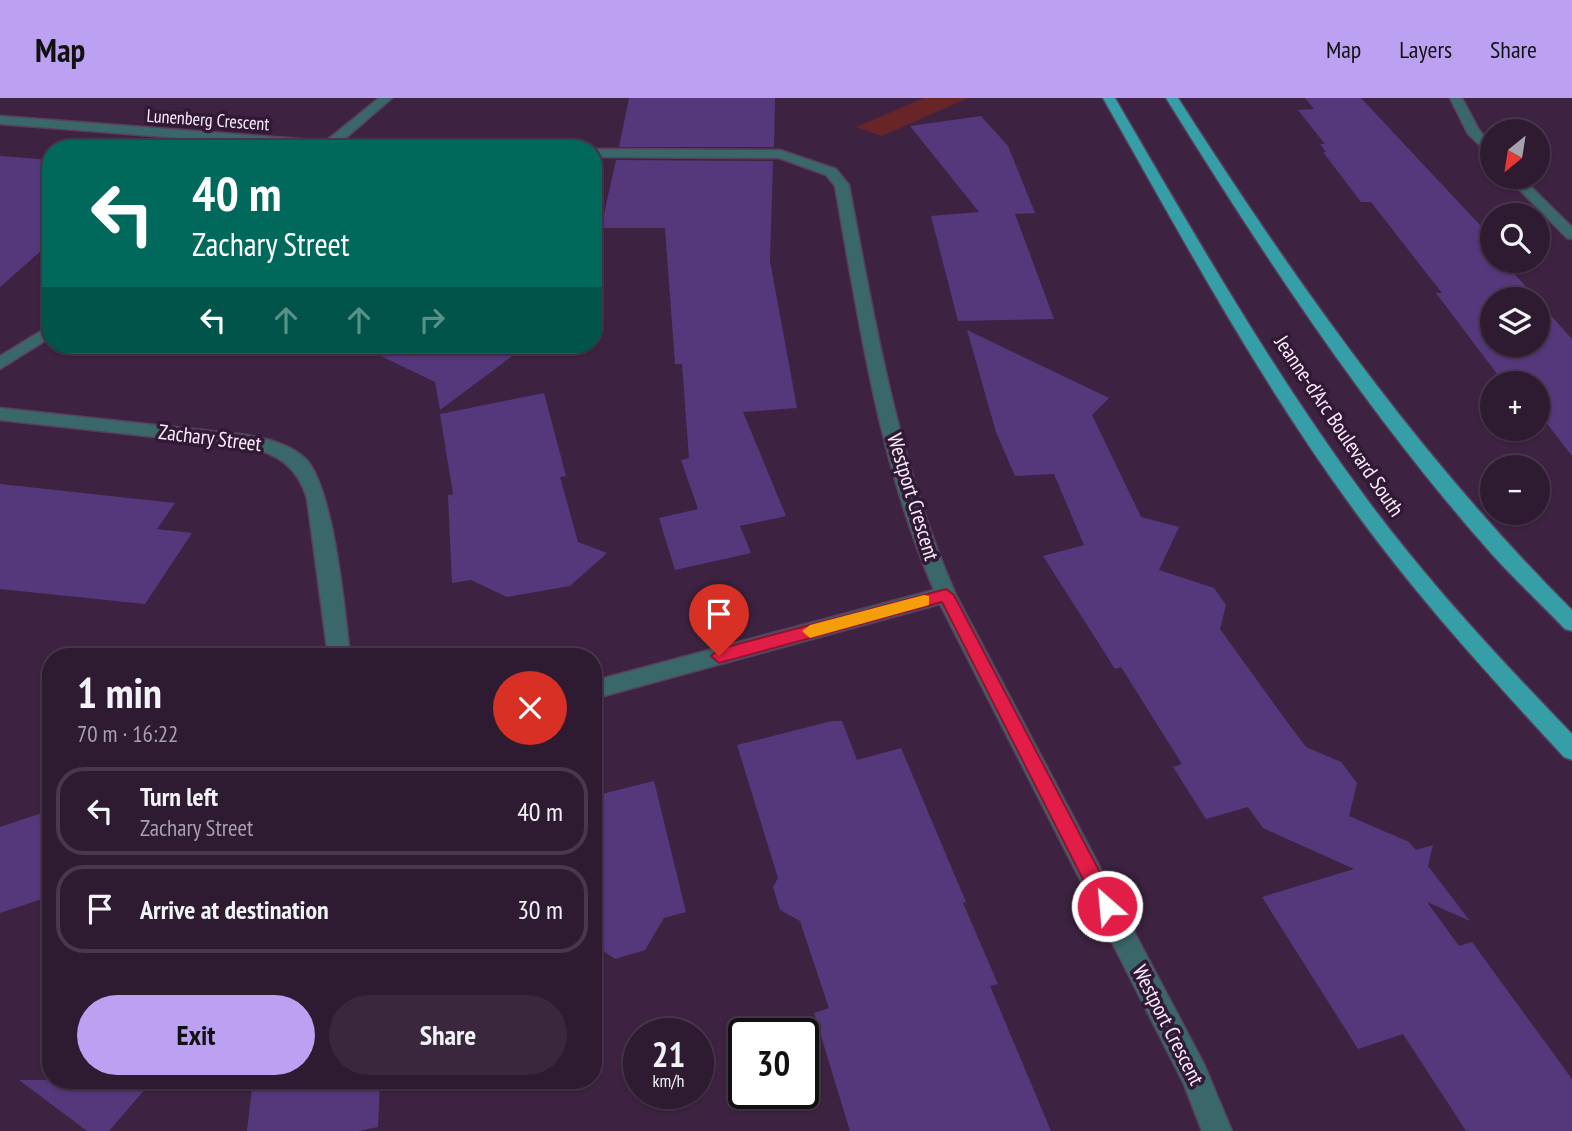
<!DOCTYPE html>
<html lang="en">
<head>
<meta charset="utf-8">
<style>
	:root { --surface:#2e1a31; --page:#3a273d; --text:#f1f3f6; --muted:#a7a1ab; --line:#49384d; --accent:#bca0f2 }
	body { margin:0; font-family:"PT Sans Narrow",sans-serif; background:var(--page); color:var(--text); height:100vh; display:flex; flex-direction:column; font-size:26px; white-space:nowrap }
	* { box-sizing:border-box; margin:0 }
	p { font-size:23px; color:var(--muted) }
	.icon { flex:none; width:38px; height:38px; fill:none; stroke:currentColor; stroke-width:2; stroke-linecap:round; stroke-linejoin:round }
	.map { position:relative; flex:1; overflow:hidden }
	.details { position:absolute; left:42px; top:550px; width:560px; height:441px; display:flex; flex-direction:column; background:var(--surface); border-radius:28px; box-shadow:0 2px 5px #0004,0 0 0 2px var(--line) }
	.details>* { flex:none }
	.hud { position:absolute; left:42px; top:42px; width:560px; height:214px; border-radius:28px; box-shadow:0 2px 5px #0004,0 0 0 2px var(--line); background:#00695c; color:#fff; overflow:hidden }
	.needle { width:46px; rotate:210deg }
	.fabs { position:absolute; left:1480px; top:21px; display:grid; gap:14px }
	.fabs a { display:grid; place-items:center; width:70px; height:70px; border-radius:50%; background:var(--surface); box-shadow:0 2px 5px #0004,0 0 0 2px var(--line); font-size:35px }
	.speed { position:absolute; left:623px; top:920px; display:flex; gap:14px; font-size:35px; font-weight:700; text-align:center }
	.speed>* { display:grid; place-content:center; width:91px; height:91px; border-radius:50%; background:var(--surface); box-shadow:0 2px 5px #0004,0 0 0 2px var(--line); line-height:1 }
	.speed small { font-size:18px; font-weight:400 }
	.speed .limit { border:4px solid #111; border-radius:10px; background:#fff; color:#111 }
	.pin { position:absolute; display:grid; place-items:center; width:60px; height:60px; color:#fff; margin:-72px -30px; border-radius:50% 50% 50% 0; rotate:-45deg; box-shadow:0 0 7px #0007 }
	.pin .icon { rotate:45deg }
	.me { position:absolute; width:77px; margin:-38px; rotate:333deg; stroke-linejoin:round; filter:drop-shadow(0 0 5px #0008) }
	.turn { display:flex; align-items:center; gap:24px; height:147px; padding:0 35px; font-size:32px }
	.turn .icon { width:91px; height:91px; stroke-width:2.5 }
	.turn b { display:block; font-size:49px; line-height:60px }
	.lanes { display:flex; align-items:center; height:66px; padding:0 35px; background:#0003; justify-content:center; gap:35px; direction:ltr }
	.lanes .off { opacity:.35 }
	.round { display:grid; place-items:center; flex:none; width:74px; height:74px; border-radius:37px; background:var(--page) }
	.head { display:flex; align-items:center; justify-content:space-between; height:119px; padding:0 35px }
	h1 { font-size:42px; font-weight:700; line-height:52px }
	.primary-button { display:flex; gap:14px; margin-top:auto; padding:14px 35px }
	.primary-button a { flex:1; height:80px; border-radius:42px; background:var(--accent); color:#111; font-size:28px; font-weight:700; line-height:80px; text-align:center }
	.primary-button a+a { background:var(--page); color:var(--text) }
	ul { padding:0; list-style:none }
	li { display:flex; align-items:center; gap:21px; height:88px; margin:0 14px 10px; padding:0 21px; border:4px solid var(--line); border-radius:28px }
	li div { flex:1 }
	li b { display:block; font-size:26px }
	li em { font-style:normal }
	header { display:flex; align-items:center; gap:42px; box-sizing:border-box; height:98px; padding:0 35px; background:var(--accent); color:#111 }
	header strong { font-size:33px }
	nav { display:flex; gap:38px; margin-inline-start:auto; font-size:24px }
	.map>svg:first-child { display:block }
</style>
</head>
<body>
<header>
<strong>Map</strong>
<nav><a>Map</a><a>Layers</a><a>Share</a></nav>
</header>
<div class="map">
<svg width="1572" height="1033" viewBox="0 0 1572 1033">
	<rect width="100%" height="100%" fill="#3d2341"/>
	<path fill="#672527" d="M924 0H968L882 38 856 29Z"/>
	<path fill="#55387b" d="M629 0H775L774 49H619Z
		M1305 0H1361L1493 141V163H1503L1537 201H1493V247H1538V203L1572 241V358L1538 314V285H1504L1436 195H1442L1371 104H1361L1323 54H1326L1320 46H1325L1298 12 1314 11Z
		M981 18 1008 48 1035 115 1015 116 1054 221 958 223 931 118 979 114 910 28Z
		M0 58 51 62V144L0 189Z
		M616 62 773 63 770 163 797 310 743 314 786 418 740 428 751 455 675 472 659 420 698 411 681 362 689 360 682 266H675L665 130H601Z
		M967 232 1109 300 1092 317 1141 419 1179 429 1159 472 1214 490 1226 507 1220 531 1285 621 1306 649 1341 664 1357 685 1349 718 1409 744 1416 752 1433 747 1428 768 1470 823 1427 804 1459 848 1472 844 1572 981V1033H1466L1403 936 1358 951 1262 799 1354 771 1263 730 1248 709 1206 721 1173 669 1182 666 1121 569 1115 571 1043 458 1084 447 1054 376 1015 378 996 334Z
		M358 247H527L440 312 435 284Z
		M544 295 566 378 560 379 578 444 607 455 570 488 507 499 471 482 452 485 448 397 453 396 440 316Z
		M0 386 175 405 157 431 192 435 145 506 0 491Z
		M832 623H842L857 662 901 650 966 804 963 805 998 886 990 888 1051 1033H850L814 915 829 910 800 823 780 812 773 789 778 780 737 647Z
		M654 683 686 814 664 820 645 852 615 861 593 846V744L603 741 594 698Z
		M51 712V798L0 815V729Z
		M19 982H153L109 1033H87Z
		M253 982H380L378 1029 359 1033H247Z"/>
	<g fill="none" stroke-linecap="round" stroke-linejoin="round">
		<g stroke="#583f5b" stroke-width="3">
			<path id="minor" d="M379 0H392L341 44 380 47 386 51H320L0 26V18L326 43Z
				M1450 0H1462L1479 32 1493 48V60L1468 36Z
				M593 51 780 52 836 71 849 87C875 226 899 368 956 497L1204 966 1232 1033H1202L1183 984 940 506 593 601V583L934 492C879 365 859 224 835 88L826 77 779 60 593 59Z
				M1507 79H1521L1572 129V141L1567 140Z
				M51 227V239L0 271V258Z
				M0 310 247 337C268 341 290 346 306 361 334 391 345 514 350 558H328L307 400C297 369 279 356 247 349L0 322Z"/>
		</g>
		<g stroke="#583f5b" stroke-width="3">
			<path id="major" d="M1103 0H1115C1194 136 1272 273 1366 400 1428 484 1500 561 1572 636V662L1564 659C1491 580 1418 500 1354 412 1259 282 1182 140 1103 0Z
				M1166 0H1178C1295 183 1418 358 1572 512V533L1565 531C1540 505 1514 481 1490 454 1367 315 1264 158 1166 0Z"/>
		</g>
		<use href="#minor" fill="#3a676a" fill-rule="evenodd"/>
		<use href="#major" fill="#359ea6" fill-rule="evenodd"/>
	</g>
	<path fill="#e11d48" stroke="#92132f" stroke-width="2" d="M946 491 954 497 1114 801 1117 808 1114 815 1107 818 1100 815 942 504 719 565 711 558 719 551Z"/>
	<path fill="#f59e0b" d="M924 497 929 498V507L810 540 802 533 810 527Z"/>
	<g text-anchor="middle" stroke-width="7" stroke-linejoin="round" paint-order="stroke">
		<g font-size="18" fill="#fceefe" stroke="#321936">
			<text transform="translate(208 22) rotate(4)" y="6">Lunenberg Crescent</text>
		</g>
		<g font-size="21" fill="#fceefe" stroke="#321936">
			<text transform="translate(1339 328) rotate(56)" y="7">Jeanne-d'Arc Boulevard South</text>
			<text transform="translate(210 340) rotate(7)" y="7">Zachary Street</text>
			<text transform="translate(913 399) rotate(73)" y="7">Westport Crescent</text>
			<text transform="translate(1168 927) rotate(63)" y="7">Westport Crescent</text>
		</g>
	</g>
</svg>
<div class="fabs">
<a><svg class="needle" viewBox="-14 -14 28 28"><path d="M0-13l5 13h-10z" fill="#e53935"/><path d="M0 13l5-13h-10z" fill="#a7a1ab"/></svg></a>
<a><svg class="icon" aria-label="search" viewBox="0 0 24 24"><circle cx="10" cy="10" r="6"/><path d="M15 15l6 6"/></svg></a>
<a><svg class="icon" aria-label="layers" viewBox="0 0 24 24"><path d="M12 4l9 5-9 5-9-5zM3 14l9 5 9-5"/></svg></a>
<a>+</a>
<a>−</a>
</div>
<div class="speed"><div>21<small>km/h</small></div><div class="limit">30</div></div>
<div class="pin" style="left:719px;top:558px;background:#d93025"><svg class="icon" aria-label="arrive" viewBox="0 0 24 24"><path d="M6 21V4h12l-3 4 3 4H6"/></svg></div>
<svg class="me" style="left:1107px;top:808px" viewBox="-20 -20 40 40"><circle r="17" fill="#e11d48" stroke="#fff" stroke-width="3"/><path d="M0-11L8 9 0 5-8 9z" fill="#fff"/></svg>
<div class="hud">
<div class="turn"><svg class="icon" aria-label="left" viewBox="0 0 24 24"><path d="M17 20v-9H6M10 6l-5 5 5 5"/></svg><div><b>40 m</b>Zachary Street</div></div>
<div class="lanes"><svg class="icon" aria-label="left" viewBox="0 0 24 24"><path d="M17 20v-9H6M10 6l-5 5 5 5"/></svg><svg class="icon off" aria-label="ahead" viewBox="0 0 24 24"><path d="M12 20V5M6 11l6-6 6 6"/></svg><svg class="icon off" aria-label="ahead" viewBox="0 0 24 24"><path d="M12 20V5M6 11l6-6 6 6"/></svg><svg class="icon off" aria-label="right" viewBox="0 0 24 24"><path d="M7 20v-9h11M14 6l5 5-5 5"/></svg></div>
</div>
<section class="details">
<div class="head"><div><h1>1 min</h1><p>70 m · 16:22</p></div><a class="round" style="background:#d93025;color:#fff"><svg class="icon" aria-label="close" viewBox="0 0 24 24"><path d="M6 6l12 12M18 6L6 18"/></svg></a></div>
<ul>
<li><svg class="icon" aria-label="left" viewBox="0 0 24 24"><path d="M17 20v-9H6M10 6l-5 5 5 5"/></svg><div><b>Turn left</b><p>Zachary Street</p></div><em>40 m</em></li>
<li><svg class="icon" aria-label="arrive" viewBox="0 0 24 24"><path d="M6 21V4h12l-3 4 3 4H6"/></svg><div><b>Arrive at destination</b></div><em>30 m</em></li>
</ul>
<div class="primary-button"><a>Exit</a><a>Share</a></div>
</section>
</div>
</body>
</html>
